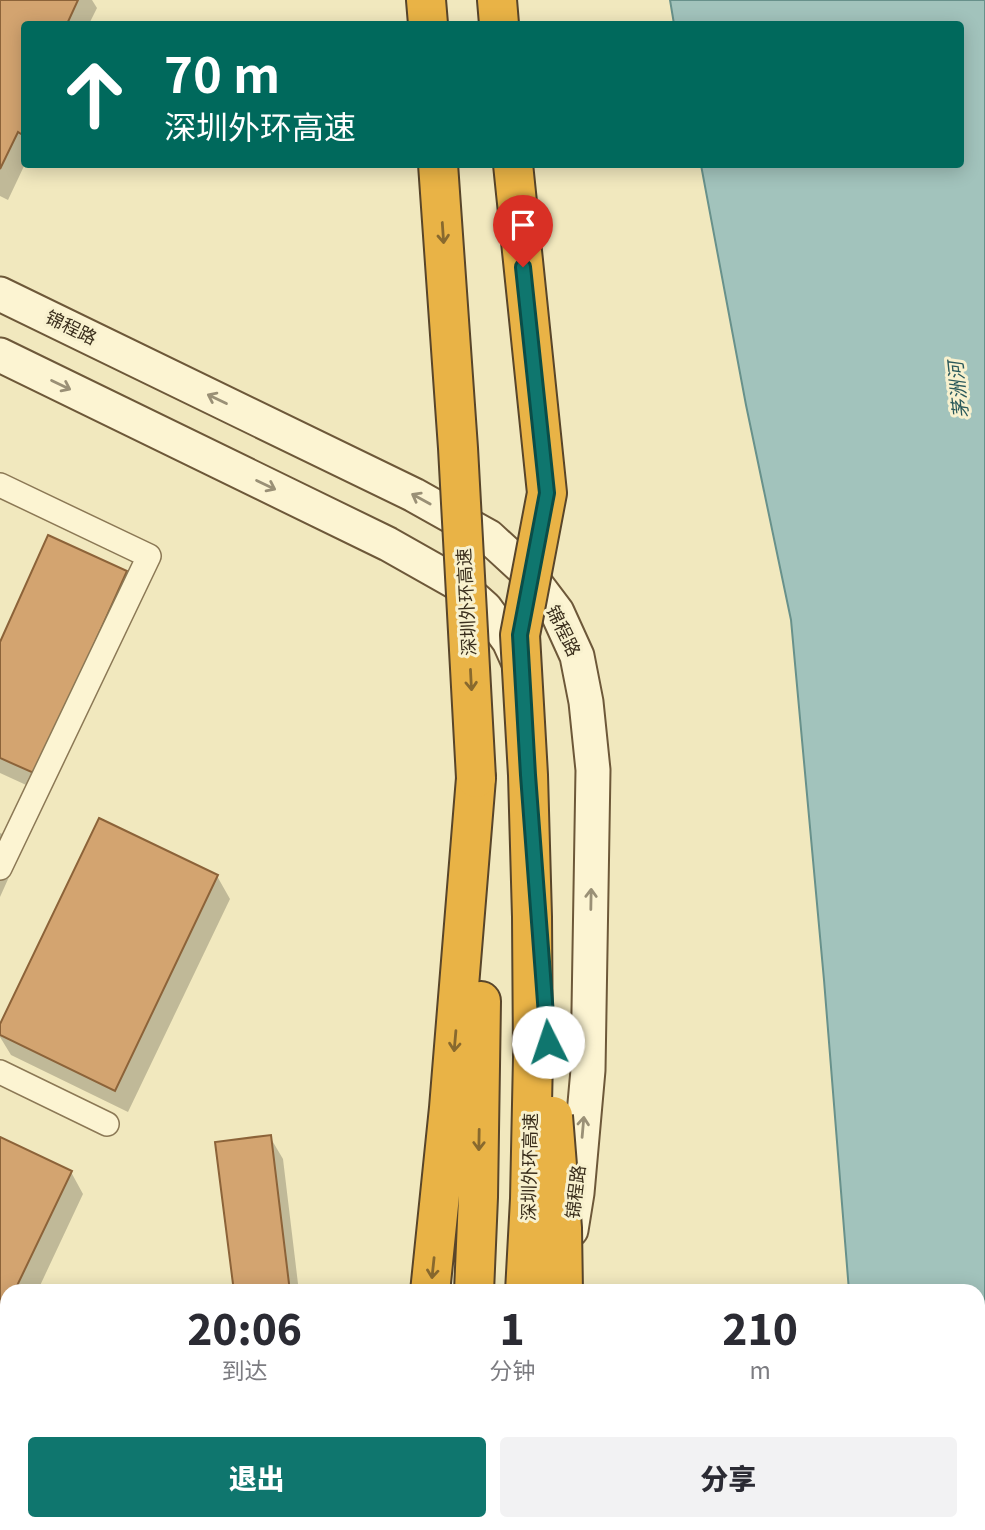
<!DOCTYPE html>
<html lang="zh">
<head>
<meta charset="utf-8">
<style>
	:root { --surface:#fff; --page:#f2f2f3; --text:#2b2b33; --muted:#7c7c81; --accent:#0f766e }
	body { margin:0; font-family:Georgia,"Noto Sans SC",serif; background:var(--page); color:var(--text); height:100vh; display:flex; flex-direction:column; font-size:26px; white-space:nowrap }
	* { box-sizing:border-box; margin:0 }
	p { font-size:23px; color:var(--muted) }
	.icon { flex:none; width:38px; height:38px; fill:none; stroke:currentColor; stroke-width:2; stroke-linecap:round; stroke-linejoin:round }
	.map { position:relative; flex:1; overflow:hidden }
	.drawer { position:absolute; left:0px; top:1284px; width:985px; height:247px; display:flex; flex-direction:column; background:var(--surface); border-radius:21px 21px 0 0; box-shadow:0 4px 18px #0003 }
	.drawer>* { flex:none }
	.top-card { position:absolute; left:21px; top:21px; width:943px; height:147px; border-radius:7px; box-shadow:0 4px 18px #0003; background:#00695c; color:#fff; overflow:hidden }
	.pin { position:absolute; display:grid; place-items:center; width:60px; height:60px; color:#fff; margin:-72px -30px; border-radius:50% 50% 50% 0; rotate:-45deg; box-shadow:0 0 7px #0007 }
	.pin .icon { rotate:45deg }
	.me { position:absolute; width:77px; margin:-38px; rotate:356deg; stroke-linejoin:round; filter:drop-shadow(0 0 5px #0008) }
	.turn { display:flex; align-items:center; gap:24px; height:147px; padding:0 28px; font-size:32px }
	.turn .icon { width:91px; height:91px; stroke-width:2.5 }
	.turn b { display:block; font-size:49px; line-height:60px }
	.eta { display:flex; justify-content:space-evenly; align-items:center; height:119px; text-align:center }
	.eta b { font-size:42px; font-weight:800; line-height:49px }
	.action { display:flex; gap:14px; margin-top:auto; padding:14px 28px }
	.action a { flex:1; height:80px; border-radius:7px; background:var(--accent); color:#fff; font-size:28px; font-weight:800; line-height:80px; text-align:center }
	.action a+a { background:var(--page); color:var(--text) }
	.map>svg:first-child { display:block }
</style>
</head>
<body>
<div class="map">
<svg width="985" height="1530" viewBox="0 0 985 1530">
	<rect width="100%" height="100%" fill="#f1e8be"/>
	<path fill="#a2c3bc" stroke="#68918b" stroke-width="2" d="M670 0H985V1530H865V1524H978V1292L849 1291 824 980 791 620 746 405 701 165 961 164V24H674Z"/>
	<path fill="#0003" d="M0 0H92L97 8 89 24H24L25 164 8 200 0 196Z
		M126 572 139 594 48 795 0 773V646Z
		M0 833 5 835 18 857 0 897Z
		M217 876 230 899 128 1112 11 1055 0 1037V1028Z
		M270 1137 283 1159 299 1292H235Z
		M0 1138 71 1172 83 1194 37 1292H7V1353L0 1368Z"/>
	<path fill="#d3a470" stroke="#8c6339" stroke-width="2" d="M0 0H78L67 24H24V136L18 132 0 169Z
		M48 535 127 571 36 774 0 758V642Z
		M99 818 218 875 115 1091 0 1035V1024Z
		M271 1135 290 1292H234L215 1142Z
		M0 1137 72 1171 14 1292H7V1306L0 1320Z"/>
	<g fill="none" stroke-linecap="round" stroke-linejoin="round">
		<g stroke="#8b7855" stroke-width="26">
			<path id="street" d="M0 485 149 556 0 868
				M0 1072 107 1124"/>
		</g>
		<g stroke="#6d5839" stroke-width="37">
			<path id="secondary" d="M0 294 414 495 489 537 526 571 557 612 577 656 586 702 593 770 588 1070 577 1193 571 1230
				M0 355 388 544 457 583 485 608 509 641 522 670"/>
		</g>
		<g stroke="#58452a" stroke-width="42">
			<path id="highway" d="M426 0 428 24
				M497 0 499 24
				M430 1292 449 1108 476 778
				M474 1292 478 1197 481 1001
				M568 1524V1530
				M401 1530 402 1524
				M456 1530 457 1524
				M508 1530 509 1524"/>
		</g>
		<use href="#street" stroke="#fcf4d2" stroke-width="23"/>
		<use href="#secondary" stroke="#fcf4d2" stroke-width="33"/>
		<use href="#highway" stroke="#e9b346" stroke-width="38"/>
		<g stroke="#58452a" stroke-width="42" stroke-linecap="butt">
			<path id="highway-bridge" d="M438 164 458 448 476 778
				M513 164 547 493 520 635 528 775 532 917 533 1057 530 1199 525 1292
				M553 1116 562 1228 563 1292"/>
		</g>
		<use href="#highway-bridge" stroke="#e9b346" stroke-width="38"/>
	</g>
	<defs><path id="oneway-shaft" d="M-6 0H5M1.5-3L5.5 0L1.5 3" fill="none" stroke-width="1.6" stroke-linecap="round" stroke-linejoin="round" transform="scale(1.75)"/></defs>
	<g stroke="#88692e">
		<use href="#oneway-shaft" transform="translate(443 233) rotate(86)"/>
		<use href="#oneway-shaft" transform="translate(471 680) rotate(87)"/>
		<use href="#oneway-shaft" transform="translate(455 1041) rotate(95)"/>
		<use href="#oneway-shaft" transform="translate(479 1140) rotate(91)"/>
		<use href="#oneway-shaft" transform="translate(433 1268) rotate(96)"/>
	</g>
	<g stroke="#9a9076">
		<use href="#oneway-shaft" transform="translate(61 385) rotate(26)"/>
		<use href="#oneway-shaft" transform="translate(217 399) rotate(-154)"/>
		<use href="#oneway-shaft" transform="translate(266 485) rotate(26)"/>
		<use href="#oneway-shaft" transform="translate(421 499) rotate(-151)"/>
		<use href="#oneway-shaft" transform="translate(591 899) rotate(-89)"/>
		<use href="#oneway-shaft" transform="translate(583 1127) rotate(-85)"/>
	</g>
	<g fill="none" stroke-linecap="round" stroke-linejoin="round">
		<g stroke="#0a4d48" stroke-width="18">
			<path id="route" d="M523 267 547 493 520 635 528 775 548 1042"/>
		</g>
		<use href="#route" stroke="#0f766e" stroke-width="12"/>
	</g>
	<g text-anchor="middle" stroke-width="6" stroke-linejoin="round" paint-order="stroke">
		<g font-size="18" fill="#392d1b" stroke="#f8f1ce">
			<text transform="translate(71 328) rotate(26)" y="6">锦程路</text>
			<text transform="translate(467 602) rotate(-93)" y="6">深圳外环高速</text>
			<text transform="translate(563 631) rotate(64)" y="6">锦程路</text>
			<text transform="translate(530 1167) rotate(-89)" y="6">深圳外环高速</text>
			<text transform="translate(576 1192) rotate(-83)" y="6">锦程路</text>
		</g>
		<g font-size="19" font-style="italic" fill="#29585a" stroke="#f8f1ce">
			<text transform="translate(958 390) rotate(-96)" y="7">茅洲河</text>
		</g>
	</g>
</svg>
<div class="pin" style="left:523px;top:267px;background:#d93025"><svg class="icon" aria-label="arrive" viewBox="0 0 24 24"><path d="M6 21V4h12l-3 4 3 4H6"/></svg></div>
<svg class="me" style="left:548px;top:1042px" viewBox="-20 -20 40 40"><circle r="19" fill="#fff"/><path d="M0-13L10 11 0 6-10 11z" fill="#0f766e"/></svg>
<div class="top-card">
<div class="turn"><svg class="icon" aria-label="ahead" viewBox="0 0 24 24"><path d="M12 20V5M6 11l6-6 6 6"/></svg><div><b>70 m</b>深圳外环高速</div></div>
</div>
<section class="drawer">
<div class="eta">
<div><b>20:06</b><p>到达</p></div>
<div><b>1</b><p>分钟</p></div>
<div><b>210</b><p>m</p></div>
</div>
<div class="action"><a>退出</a><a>分享</a></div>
</section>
</div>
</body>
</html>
